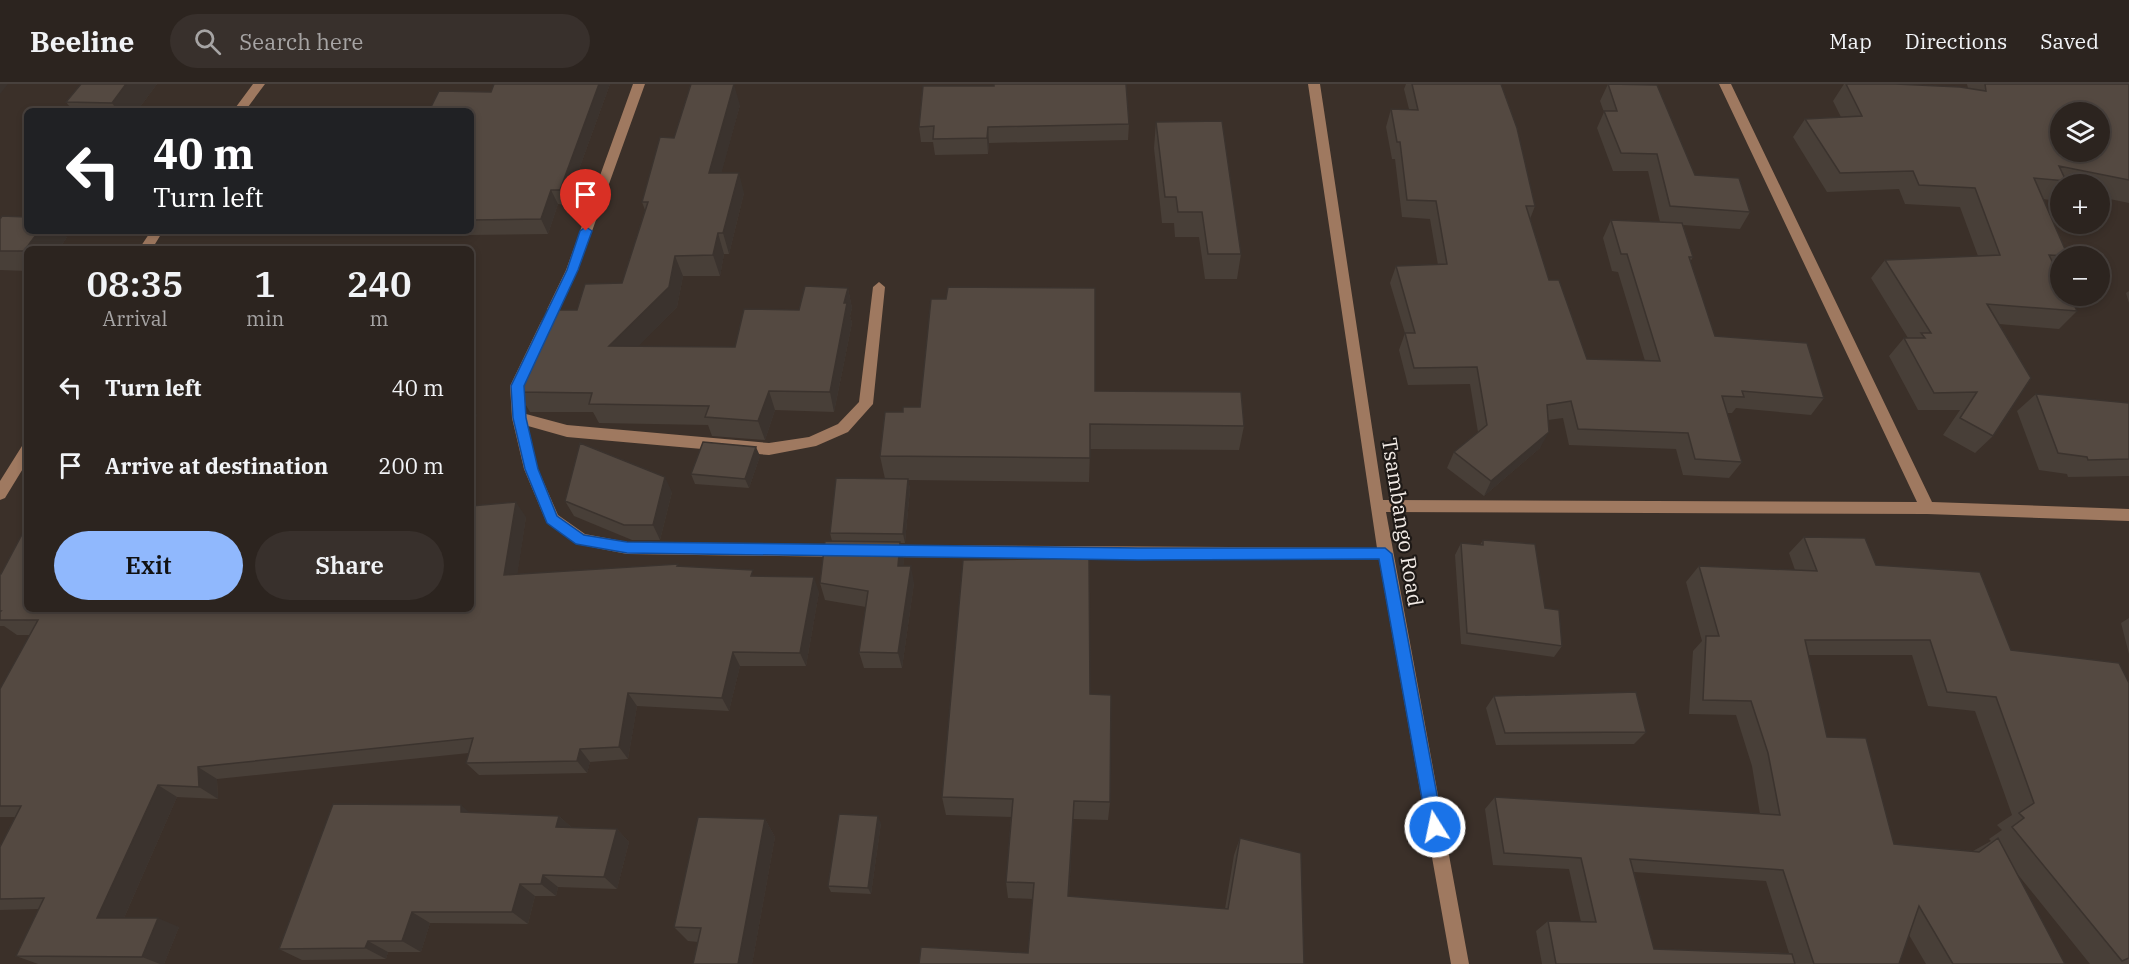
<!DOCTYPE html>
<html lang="en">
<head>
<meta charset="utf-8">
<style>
	:root { --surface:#2c241f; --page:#38302c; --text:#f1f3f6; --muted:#a6a4a4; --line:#48413d; --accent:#90b8fd }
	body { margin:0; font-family:"IBM Plex Serif",serif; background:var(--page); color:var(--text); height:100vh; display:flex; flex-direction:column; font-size:22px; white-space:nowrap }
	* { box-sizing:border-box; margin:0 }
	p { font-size:20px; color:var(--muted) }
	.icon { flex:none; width:33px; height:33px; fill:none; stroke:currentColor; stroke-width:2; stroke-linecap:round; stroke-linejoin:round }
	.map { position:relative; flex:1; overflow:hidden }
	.details { position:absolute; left:24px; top:162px; width:450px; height:366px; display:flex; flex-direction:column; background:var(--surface); border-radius:9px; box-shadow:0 3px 9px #0003,0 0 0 2px var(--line) }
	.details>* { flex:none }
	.guide { position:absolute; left:24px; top:24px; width:450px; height:126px; border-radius:9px; box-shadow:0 3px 9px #0003,0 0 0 2px var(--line); background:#202124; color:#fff; overflow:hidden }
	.fabs { position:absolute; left:2050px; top:18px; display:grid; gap:12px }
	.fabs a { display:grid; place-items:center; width:60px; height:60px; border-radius:50%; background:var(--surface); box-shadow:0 3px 9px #0003,0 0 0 2px var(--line); font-size:30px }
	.pin { position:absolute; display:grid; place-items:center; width:51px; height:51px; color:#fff; margin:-62px -26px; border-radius:50% 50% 50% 0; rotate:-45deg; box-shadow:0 0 6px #0007 }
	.pin .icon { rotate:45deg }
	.me { position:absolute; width:66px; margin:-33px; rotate:350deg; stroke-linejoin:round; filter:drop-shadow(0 0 4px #0008) }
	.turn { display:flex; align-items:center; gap:21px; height:126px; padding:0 30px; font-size:27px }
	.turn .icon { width:78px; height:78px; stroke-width:2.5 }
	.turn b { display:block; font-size:42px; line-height:51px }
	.eta { display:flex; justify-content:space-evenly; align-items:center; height:102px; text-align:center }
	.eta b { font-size:36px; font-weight:600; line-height:42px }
	.primary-button { display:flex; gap:12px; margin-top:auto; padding:12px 30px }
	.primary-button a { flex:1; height:69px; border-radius:36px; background:var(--accent); color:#111; font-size:24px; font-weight:600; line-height:69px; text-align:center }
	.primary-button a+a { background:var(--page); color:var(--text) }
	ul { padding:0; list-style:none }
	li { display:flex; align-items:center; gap:18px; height:78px; padding:0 30px }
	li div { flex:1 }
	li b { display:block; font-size:22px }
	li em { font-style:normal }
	header { display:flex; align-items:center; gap:36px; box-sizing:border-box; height:84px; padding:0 30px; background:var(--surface); border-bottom:2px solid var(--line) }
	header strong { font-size:28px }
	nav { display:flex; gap:33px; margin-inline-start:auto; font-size:21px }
	.search { width:420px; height:54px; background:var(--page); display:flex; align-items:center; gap:15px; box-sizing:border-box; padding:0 21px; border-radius:33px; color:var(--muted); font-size:22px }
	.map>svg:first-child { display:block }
</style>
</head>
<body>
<header>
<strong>Beeline</strong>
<div class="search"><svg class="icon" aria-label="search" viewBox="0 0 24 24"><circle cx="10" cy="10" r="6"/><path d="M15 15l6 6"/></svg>Search here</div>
<nav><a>Map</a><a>Directions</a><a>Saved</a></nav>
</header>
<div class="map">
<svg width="2129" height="880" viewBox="0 0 2129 880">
	<rect width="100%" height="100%" fill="#3b3029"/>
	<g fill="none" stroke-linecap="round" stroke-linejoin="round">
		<path fill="#9f7960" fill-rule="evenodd" d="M253 0H265L245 27H233Z
			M633 0H645L578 186 524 302 526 330 567 341 769 359 809 353 838 340 859 318 873 203 879 198 885 203 873 320 848 348 816 362 769 371 567 353 528 342 538 385 558 431 585 450 627 458 845 461 850 462 853 467 850 472 845 473 627 470 576 460 547 439 545 435 524 385 512 334 510 302 566 186Z
			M1308 0H1320L1383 416 1917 418 1719 0H1731L1932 418 2129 425V437L1927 430 1386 428 1469 880H1451L1379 476 884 473 879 472 876 467 879 462 884 461 1377 464Z
			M151 147H163L152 165H139Z
			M27 360V378L5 414 0 416V397L22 362Z"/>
	</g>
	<path fill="#483f38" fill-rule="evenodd" d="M81 0H157L137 27H73L66 18Z
		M610 0 566 121 558 120 548 150 388 152 385 147H471V27L491 8Z
		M1406 0H1501L1535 122 1530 135 1549 196 1587 275 1645 277 1618 188 1612 187 1603 154 1611 136 1660 138 1648 87H1613L1597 44 1604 28 1600 17 1608 0 1695 91 1750 128 1740 145 1683 141 1693 173 1690 178 1715 252 1824 314 1811 331 1736 324 1732 329H1727L1742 378 1729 394 1683 391 1676 365 1569 361 1563 334 1548 336 1540 364 1484 412 1447 384 1454 368 1478 348 1470 300 1408 301 1399 266 1405 249 1390 199 1396 182 1438 181 1430 135 1402 133 1395 75H1392L1386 43 1391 25H1409L1404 5Z
		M1844 0H1896L1968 4 1967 0H2129V119L2100 113V100H2061V104H2060L2050 116 2043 115 2068 172H2061V181L2056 186 2077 227 2059 245 1999 240 1993 352 1975 369 1943 351 1960 326H1918L1889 272 1904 254H1908L1871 194 1885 176 1978 172 1960 123 1905 120 1899 105 1827 108 1793 53 1805 35 1841 33 1833 17Z
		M740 21 721 89 744 109 729 170H724L720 192H683L677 223 638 262 735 263 799 226 848 204 852 224 850 232 852 239 834 328 775 326 765 356 712 352 708 341 599 339 593 328H530L518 308 577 226 622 199 645 126 642 118 674 54Z
		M1156 38 1241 170 1237 195H1205L1199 153H1175L1174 139H1162L1154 64Z
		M1129 40 1128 56 989 59 988 70 935 71 933 58H921L919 43Z
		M0 135 67 153 59 165H27V187L0 186Z
		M2129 207V219L2126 209Z
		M1095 307 1244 342 1239 366 1090 365 1089 398 908 396 910 405 905 459H900L904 475 903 482 914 499 902 584H864L859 568 866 523 825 516 820 499 832 457 830 449 885 395 880 372 920 323Z
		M2036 310 2129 319V392L2068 393 2067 390 2039 386 2017 327Z
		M760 372 749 404 695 400 691 390Z
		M672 408 660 456H632L574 432 565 417Z
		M526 433 517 490 679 482 755 492 819 508 806 582H740L729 627 637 622 628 675 590 678 587 689 479 691 466 679 469 669 217 695 218 715 177 713 124 834 179 843 164 880H38L16 872 39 825 0 826V763L15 733H0V605L30 551H17L4 542H0V490Z
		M1804 453 1876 481 2011 566 2129 599V880H2090L2015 787 2065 880H1926L1909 851 1899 880H1542L1536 847 1548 837 1581 838 1569 785 1493 781 1485 725 1495 713 1760 730 1752 682 1736 631 1689 630 1693 567 1702 557 1686 498 1699 482 1795 486 1789 469ZM1808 571H1912L1928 622 1975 627 2012 731 1997 741 2002 746 1989 755 1991 757 1973 767 1894 760 1827 653ZM1634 788 1766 797 1789 869 1654 865Z
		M1483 456 1545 524 1562 562 1554 573 1461 560 1455 471 1461 459 1480 461Z
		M2129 534V570L2121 539Z
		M1090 610 1110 718 1108 736 1073 735 1069 812 1225 825 1234 771 1240 754 1304 880 1028 869 1033 815 1008 814 1006 798 1011 733 946 731 942 713Z
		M1494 612 1646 648 1634 660 1496 661 1486 624Z
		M470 728 559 732 571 743 617 745 629 758 617 805 558 803 556 812H535L528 840 430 839 421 868H388L386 875 302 876 279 865Z
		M765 735 775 753 752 880 698 858 688 857 674 843Z
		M881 739 871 810 831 808 828 802Z"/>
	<path fill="#3b332e" d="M0 0H8L0 10Z
		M126 0H157L137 27H118L112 19Z
		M599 0H610L566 121 560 106Z
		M734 0 740 21 716 109 709 89Z
		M988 43 989 59 988 70 987 54Z
		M739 89 744 109 729 170 723 149Z
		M551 106 558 120 548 150 541 135Z
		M39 147H62L67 153 59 165H27V170L24 167Z
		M718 149 724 170 720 192 713 171Z
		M675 172 683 192 677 223 619 282 609 262Z
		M848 204 852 224 850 232 852 239 834 328 830 308 844 219Z
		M769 307 775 326 765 356 758 337Z
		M471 322 477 331 471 347Z
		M1549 348 1540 364 1484 412 1491 397Z
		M756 363 760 372 749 404 745 395Z
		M665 393 672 408 660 456 653 441Z
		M908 395 910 405 905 459 903 450Z
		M516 418 526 433 515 506 504 491Z
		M900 458 904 475 902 499 898 482Z
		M911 482 914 499 902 584 898 569Z
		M814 493 819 508 806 582 800 569Z
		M733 568 740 582 729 627 722 614Z
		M628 609 637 622 628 675 619 663Z
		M580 665 590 678 587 689 577 677Z
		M198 683 217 695 218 715 199 703Z
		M158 701 177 713 120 843 97 834Z
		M1074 717 1073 735 1068 827V812Z
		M461 721 478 736 461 728Z
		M559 732 573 745 556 743Z
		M878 732 881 739 871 810 868 804Z
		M765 735 775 753 752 880H738Z
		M617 745 629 758 617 805 604 793Z
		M543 791 558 803 556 812 541 800Z
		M520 800 535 812 528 840 512 828Z
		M412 828 430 839 421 868 402 857Z
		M158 834 179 843 164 880H160L142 873Z
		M368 857 388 868 386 875 365 864Z"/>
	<path fill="#544941" stroke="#3b332e" stroke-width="1.5" fill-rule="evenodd" d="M81 0H126L112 19 66 18Z
		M494 0H599L560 106H551L541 135 471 136V27H429L439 7 491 8Z
		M691 0H734L709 89H739L723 149H718L713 171 675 172 669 203 609 262 735 263 744 225 799 226 805 202 848 204 844 219H847L830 308 769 307 758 337 705 333 709 322 589 320 592 309 518 308 546 226H577L585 200 622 199 648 118H642L660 53 674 54Z
		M994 0H1126L1129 40 988 43 987 54 933 55 934 42 919 43 923 2H994Z
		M1412 0H1501L1517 44 1535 122H1526L1549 196H1559L1587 275 1660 277 1627 170H1621L1611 136 1682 139 1693 173H1689L1715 252 1807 259 1824 314 1742 307 1744 313 1722 312 1742 378 1695 375 1688 349 1578 345 1571 317 1547 321 1549 348 1491 397 1454 368 1487 341 1477 283 1414 284 1405 249H1415L1396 182 1447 180 1436 117 1407 116 1400 58H1397L1391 25 1418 26Z
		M1608 0 1657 1 1695 91 1739 94 1750 128 1670 122 1657 70 1621 69 1604 27H1617Z
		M1846 0H1896L1960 3 1986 7 1985 0H2129V96L2059 82 2066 97 2034 94 2068 172 2049 171 2061 195V212H2070L2077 227 1987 220 2031 294 1993 352 1960 334 1977 308 1934 309 1904 254H1925L1921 249H1931L1885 176 2000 171 1975 104 1919 101 1913 87 1840 89 1805 35 1862 32ZM2061 28H2100V68H2061Z
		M1222 37 1241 170H1208L1202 128H1178L1176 113H1165L1156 38Z
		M2 132 27 133V147H39L24 167H0V135Z
		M948 203 1095 204V307L1241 308 1244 342 1090 340V374L880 372 885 328H903V323H920L931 215H946Z
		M2036 310 2129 319V375L2088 376 2087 373 2058 369Z
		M703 358 756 363 745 395 691 390Z
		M580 359 665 393 653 441H624L565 417Z
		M836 394 908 395 903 450 830 449Z
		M516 418 504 491 678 480 677 482 753 486 751 492 814 493 800 569 733 568 722 614 628 609 619 663 580 665 577 677 466 679 473 654 198 683 199 703 158 701 97 834H158L142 873 16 872 44 814 0 815V763L21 722H0V605L38 536H0V528L1 527H0V490H1L27 441V525H471V422Z
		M1804 453 1865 454 1876 481 1980 488 2011 566 2119 579 2129 599V874L2122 877 2012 743 2024 734 2019 729 2034 719 1996 613 1947 608 1930 556H1805L1827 653 1866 654 1894 760 1979 768 1998 754 2065 880H1953L1919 822 1899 880H1814L1783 786 1630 775 1654 865 1792 870 1795 880H1556L1548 837 1596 838 1581 774 1504 769 1495 713 1780 731 1768 669 1751 617 1703 616 1706 552H1719L1699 482 1817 487Z
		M1483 456 1535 460 1545 524 1559 526 1562 562 1467 549 1461 459 1483 461Z
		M825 457 900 458 898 482H911L898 569 859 568 868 507 820 499Z
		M1089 474 1090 610 1111 611 1110 718 1074 717 1068 812 1228 825 1240 754 1301 769 1304 880H919L921 863 1028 869 1034 799 1006 798 1013 715 942 713 963 476Z
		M1636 608 1646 648 1505 649 1494 612Z
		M333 720 461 721V728L559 732 556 743 617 745 604 793 543 791 541 800H520L512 828H412L402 857H368L365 864 279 865Z
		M839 730 878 732 868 804 828 802Z
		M698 733 765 735 738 880H747H693L701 844 674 843Z"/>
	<path fill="#1a73e8" stroke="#114b97" stroke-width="1.5" d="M586 143 592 147 578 186 524 302 526 334 538 385 557 432 584 451 627 458 1138 464H1385L1392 470 1443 743 1441 749 1435 751 1429 749 1427 743 1379 475 1138 476 627 469 576 460 547 439 525 385 513 334 511 302 567 186 580 147Z"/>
	<g text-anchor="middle" stroke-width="4.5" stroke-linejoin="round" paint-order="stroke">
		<g font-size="21" fill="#f1eae5" stroke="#1e1916">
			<text transform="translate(1402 438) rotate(81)" y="7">Tsambango Road</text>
		</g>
	</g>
</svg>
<div class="fabs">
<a><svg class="icon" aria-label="layers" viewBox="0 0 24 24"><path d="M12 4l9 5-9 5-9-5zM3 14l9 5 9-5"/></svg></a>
<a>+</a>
<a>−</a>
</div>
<div class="pin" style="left:586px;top:147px;background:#d93025"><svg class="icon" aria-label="arrive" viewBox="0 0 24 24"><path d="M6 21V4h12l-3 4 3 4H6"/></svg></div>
<svg class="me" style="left:1435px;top:743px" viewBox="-20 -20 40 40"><circle r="17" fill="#1a73e8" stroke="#fff" stroke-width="3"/><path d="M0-11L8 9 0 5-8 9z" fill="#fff"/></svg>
<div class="guide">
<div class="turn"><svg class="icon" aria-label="left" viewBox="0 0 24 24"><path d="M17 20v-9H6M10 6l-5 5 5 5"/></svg><div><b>40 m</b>Turn left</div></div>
</div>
<section class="details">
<div class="eta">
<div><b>08:35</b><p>Arrival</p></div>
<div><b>1</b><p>min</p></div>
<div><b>240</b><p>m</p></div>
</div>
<ul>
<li><svg class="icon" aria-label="left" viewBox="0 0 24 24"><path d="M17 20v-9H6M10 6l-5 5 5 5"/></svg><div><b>Turn left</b></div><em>40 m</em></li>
<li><svg class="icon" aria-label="arrive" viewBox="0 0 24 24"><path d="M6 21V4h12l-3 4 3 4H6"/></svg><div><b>Arrive at destination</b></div><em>200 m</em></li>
</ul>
<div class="primary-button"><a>Exit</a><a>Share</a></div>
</section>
</div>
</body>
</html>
